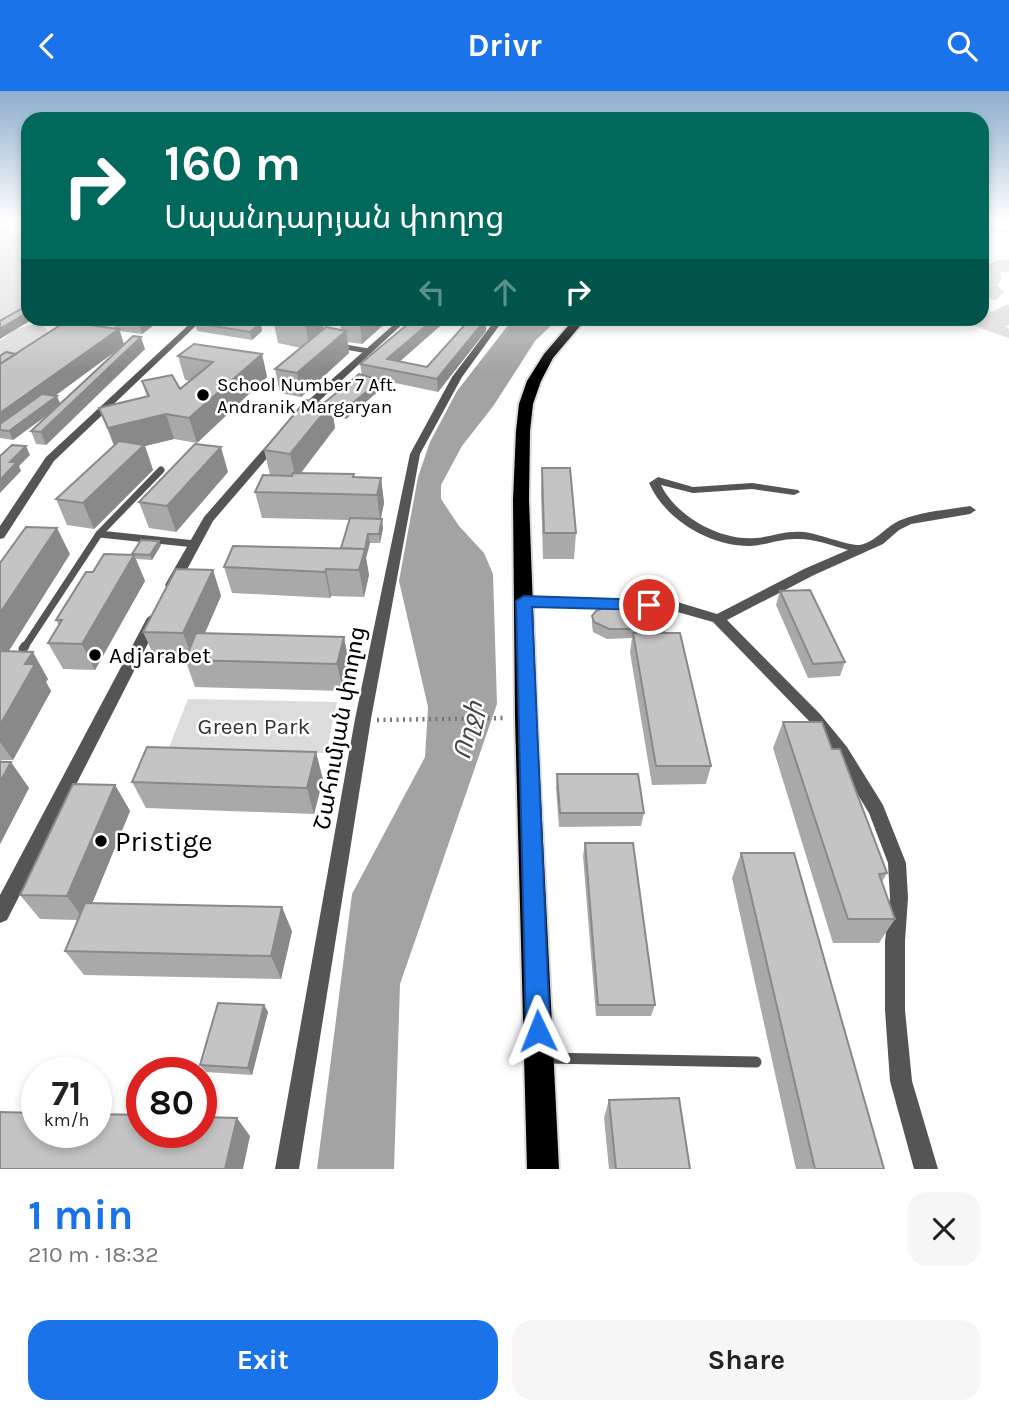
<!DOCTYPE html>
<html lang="en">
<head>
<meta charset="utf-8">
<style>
	:root { --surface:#fff; --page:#f6f6f6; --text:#222; --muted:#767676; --accent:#1a73e8 }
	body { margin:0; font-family:Karla,"Noto Sans Armenian",sans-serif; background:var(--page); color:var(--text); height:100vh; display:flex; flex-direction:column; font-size:26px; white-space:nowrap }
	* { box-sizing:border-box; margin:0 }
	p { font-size:23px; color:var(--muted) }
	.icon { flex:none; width:38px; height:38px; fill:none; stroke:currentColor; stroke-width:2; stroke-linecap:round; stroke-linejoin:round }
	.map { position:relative; height:1078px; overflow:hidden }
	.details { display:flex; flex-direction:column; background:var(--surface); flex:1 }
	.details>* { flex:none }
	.top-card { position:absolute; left:21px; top:21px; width:968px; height:214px; border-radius:21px; box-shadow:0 4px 10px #0003; background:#00695c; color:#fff; overflow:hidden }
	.speed { position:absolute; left:21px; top:966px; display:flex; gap:14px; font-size:35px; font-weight:700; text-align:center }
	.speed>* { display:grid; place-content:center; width:91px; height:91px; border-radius:50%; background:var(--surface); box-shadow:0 4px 10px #0003; line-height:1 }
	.speed small { font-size:18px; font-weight:400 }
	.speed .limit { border:10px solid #d22; background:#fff; color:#111 }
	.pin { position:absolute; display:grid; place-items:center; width:60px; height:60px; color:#fff; margin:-30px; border:4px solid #fff; border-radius:50%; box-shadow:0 2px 7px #0007 }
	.me { position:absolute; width:77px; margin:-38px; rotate:358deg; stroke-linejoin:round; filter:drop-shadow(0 0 5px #0008) }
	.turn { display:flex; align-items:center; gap:24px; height:147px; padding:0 28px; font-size:32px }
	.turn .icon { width:91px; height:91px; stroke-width:2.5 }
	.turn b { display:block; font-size:49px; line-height:60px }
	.lanes { display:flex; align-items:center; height:66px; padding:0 28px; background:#0003; justify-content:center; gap:35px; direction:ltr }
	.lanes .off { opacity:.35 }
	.round { display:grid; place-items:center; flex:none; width:74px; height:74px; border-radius:21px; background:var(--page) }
	.head { display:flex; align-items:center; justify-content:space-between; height:119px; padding:0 28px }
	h1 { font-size:42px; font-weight:700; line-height:52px; color:var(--accent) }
	.primary-button { display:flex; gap:14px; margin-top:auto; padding:14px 28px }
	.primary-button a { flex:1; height:80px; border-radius:21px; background:var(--accent); color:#fff; font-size:28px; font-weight:700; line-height:80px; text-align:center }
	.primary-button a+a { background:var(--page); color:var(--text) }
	header { display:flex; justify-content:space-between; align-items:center; height:91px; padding:0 28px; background:var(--accent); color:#fff; font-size:32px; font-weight:700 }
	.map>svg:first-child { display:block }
</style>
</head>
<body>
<header><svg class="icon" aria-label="back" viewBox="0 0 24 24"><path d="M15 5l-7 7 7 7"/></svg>Drivr<svg class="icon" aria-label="search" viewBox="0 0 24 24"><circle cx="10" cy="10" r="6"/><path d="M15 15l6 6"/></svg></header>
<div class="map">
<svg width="1009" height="1078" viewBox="0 0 1009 1078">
	<rect width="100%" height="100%" fill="#fff"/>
	<path fill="#dcdcdc" d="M0 137H9L15 143 28 145V220L0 233Z
		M998 169H1009V180L1000 182 1002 188 997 194 1004 201 996 209 982 207V176Z
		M1006 214H1009V234L1005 235 1009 238V247L968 233V229L963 228H982V218L992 221Z
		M35 233H41L47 239 49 248 0 270V250L16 238Z
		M188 608 337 611 326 662 168 659Z"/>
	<path fill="#a3a3a3" d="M513 228H558L535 250 494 314 462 355 441 394V408L459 435 484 462 493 483 497 613 400 893 394 1078H317L352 803 425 666 428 616 399 490 418 386 430 351 457 300Z"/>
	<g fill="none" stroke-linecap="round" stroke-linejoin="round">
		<g stroke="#dbdbdb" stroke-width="4">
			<path id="trunk" d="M574 228H586L553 267 541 290 533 313 530 340 529 409 537 626 559 1078H527L515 626 513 409 516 340 519 313 527 290 544 263Z"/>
		</g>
		<path stroke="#777" stroke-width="2" stroke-dasharray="1 2" stroke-linecap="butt" d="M982 138 1009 141"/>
		<path stroke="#777" stroke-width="4.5" stroke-dasharray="2 4.5" stroke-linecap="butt" d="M377 629 506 627"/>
		<path stroke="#555" stroke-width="5" d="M340 255 368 260"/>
		<path stroke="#555" stroke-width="7" d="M99 443 195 453
			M24 557 99 443 161 379"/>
		<path stroke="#555" stroke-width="9" d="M23 558 25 555"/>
		<path stroke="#555" stroke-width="11" d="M545 967 756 971"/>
		<path fill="#555" fill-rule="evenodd" d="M195 228H203L54 370 4 447 0 448V435L46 366Z
			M658 386 693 396 752 392 798 399 800 401 794 404 752 398 693 402 661 394C676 425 720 450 755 447 771 446 786 439 803 441 817 442 849 455 860 454 876 451 887 434 901 429 922 420 948 419 970 415L976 419 970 423 911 433 899 439 883 453 814 484 727 529 820 623 847 656 883 714 906 772 908 807 905 850V919L912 990 938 1078H914L890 990 885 919V850L890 807 888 772 869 722 835 666 810 631 713 531 674 520 524 515 517 510 524 505 674 510 717 523 804 478 848 459C831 454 812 447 795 448 780 448 766 454 751 455 711 456 665 429 649 392Z"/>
		<path fill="#555" fill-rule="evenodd" d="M400 228H408L303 325H295V321Z
			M496 228H504L462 286 420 363 371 628 299 1078H275L355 628 410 363 452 286Z
			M277 346 282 349 281 351 213 430 177 497H167L165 494 204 426 273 347Z
			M154 522 161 527 7 829 0 832V804L147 527Z"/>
		<use href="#trunk" fill="#000" fill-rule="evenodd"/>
	</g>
	<path fill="#a9a9a9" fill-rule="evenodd" d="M112 228H162L142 243 120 240 124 253 145 258 46 354 36 353 31 340 54 319 13 349 0 347V265L16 263 115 238ZM120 257 60 313 55 305Z
		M273 228H322L324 238 341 239 340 228H390L362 253 348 251 349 262 301 306 280 302 275 278 301 257 278 252Z
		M414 228H448L399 271 427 276 486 240 438 301 381 289 382 297 346 328 333 324 335 337 301 382 355 386 381 387 384 412 381 428 383 437 380 452H370L366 467 369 484 364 506 331 505 330 507 232 502 224 476 341 457 349 429 262 427 255 401 270 384 264 359 324 312 362 284 360 273Z
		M195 232 262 240 252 249 197 240Z
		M262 263 267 286 197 352 174 348 145 355 153 379 94 438 67 434 56 408 114 355 99 317 147 306 142 290 180 298 190 290 185 289 178 265Z
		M542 377 576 442 574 468H543L541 402Z
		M228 381 176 441 149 437 139 411Z
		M161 454 152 469 136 468 145 490 95 579 63 578 48 552 59 535 56 529 93 481 132 463Z
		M70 463 8 561 48 588 46 591 51 600 13 669H2L1 671 29 697 0 753V472Z
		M213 479 221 505 205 542 344 546 349 573 343 600 195 596 185 568 155 567 143 541Z
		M780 500 845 571 840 585 808 587 776 514Z
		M592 525 666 538 665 542 711 675 706 693 652 694 630 561 632 547 607 548 593 541 592 534Z
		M783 631 832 658 887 782 882 791 895 828 879 852H833L773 657Z
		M557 683 644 722 641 735 559 736 556 697Z
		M323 688 314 723 146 717 132 691Z
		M115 694 130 720 92 812 292 840 281 888 84 884 65 860 77 829 40 828 20 804Z
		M585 752 655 914 651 925H596L583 765Z
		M741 762 884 1078H796L732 787Z
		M264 914 268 921 252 984 206 981 200 974Z
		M609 1009 690 1078H609L604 1027Z"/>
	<path fill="#898989" d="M28 221V228H33L0 248V238Z
		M143 228H162L142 243 139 231Z
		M304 228H322L325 245 310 258Z
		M363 228H390L362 253 360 230Z
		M434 228H448L390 279 387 268Z
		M486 228V240L438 301 437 288Z
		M261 232 262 240 252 249 250 241Z
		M119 238 124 254 7 340 0 339V322Z
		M346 240 349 262 301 306 297 282Z
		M141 246 145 258 46 354 41 341Z
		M262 263 267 286 197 352 189 327Z
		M381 289 382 297 346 328 344 319Z
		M57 305 61 314 13 349 9 340Z
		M331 313 335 337 296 388 290 363Z
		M166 323 174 348 145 355 153 379 94 438 83 412 117 362 108 337Z
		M26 355 30 364 19 375 21 380 0 402V389L10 371Z
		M221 356 228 381 176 441 167 415Z
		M381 387 384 412 380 430 377 404Z
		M382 428 383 437 380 452 379 443Z
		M57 437 70 463 0 574V522Z
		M368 443 370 452 366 467 369 484 364 506 359 479Z
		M159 450 161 454 152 469 150 464Z
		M134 464 145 490 95 579 82 553Z
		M326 478 331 505 330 507 325 481Z
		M213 479 221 505 193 569 183 542Z
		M344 546 349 573 343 600 337 573Z
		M33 561 48 588 46 591 51 600 13 669 0 651V634L25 573Z
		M316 661 323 688 314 723 307 697Z
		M11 671 29 697 0 753V691Z
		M115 694 130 720 85 830 67 805Z
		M282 816 292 840 281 888 271 865Z
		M264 914 268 921 252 984 248 977Z
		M237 1027 250 1045 243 1078H225Z"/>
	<path fill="#c4c4c4" stroke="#898989" stroke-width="2" d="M28 214V221L0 238V230Z
		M112 228H143L139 231Z
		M201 228H229L261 232 250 241 195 232Z
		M341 228H363L360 230Z
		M414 228H434L387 268 427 276 470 228H486L437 288 360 273Z
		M65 231 119 238 0 322V273Z
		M326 236 346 240 297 282 275 278Z
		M133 245 141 246 41 341 31 340Z
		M194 253 262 263 189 327 166 323 108 337 99 317 149 305 142 290 172 284 180 298 213 271 178 265Z
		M6 261 16 263 0 273V265Z
		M359 283 381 289 344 319 331 316V313L324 312Z
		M42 303 57 305 9 340 0 339V333Z
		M306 309 331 313 290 363 264 359Z
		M119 350 144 354 83 412 56 408Z
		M195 353 221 356 167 415 139 411Z
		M12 354 26 355 10 371H17L0 389V365Z
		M542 377H570L576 442H544Z
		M293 382 354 383 353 386 381 387 377 404 255 401 263 384 292 385Z
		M350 427 382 428 379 443H368L365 458 341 457Z
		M26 436 57 437 0 522V472Z
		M141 449 159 450 150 464 132 463Z
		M233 455 365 458 359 479 326 478 325 481 224 476Z
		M104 463 134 464 82 553 48 552 62 529H56L86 481H93Z
		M176 478 213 479 183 542 143 541Z
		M810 499 845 571 813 573 780 500Z
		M603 517H662L666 538H609L594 531 592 525 596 520Z
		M196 542 344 546 337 573 185 569Z
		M633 542H680L711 675H656Z
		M0 560 33 561 25 573H35L0 634Z
		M783 631H822L832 658H840L887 782 879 783 895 828H848Z
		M147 656 316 661 307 697 132 691Z
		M0 671H11L0 691Z
		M557 683H638L644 722H560Z
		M73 693 115 694 67 805 20 804Z
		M585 752H633L655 914H598Z
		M741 762H794L884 1078H815Z
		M85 812 282 816 271 865 65 860Z
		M218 912 264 914 248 977 200 974Z
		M679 1007 690 1078H616L609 1009Z
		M0 1021 37 1022V1041H96V1023L142 1024V1041H201V1026L237 1027 225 1078H0Z"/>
	<linearGradient id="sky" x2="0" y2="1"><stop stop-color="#8cadcc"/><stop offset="0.46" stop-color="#fff"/><stop offset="1" stop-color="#fff" stop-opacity="0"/></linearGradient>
	<rect width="1009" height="281" fill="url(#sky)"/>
	<path fill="#1a73e8" stroke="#114b97" stroke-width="2" d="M524 505 649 509 657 514 649 519 532 516 550 940 546 949 538 952 529 949 526 940 516 510Z"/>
	<g fill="#000" stroke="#fff" stroke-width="2.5">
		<circle cx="203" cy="304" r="7"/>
		<circle cx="95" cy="564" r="7"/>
		<circle cx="101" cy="750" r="7"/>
	</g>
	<g text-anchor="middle" stroke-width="5" stroke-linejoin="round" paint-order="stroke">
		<g font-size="19" fill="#000" stroke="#fff" text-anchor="start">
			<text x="217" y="300">School Number 7 Aft.<tspan x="217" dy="22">Andranik Margaryan</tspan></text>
		</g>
		<g font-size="23" fill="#000" stroke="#fff" text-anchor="start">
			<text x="109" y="572">Adjarabet</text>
		</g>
		<g font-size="23" fill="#333" stroke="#fff">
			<text x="254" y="643">Green Park</text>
		</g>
		<g font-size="23" fill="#000" stroke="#fff">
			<text transform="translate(339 637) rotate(-80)" y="8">Շահումյան փողոց</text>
		</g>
		<g font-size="24" font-style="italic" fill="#444" stroke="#fff">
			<text transform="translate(468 639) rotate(-77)" y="8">Ողջի</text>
		</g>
		<g font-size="28" fill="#000" stroke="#fff" text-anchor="start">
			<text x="115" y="760">Pristige</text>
		</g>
	</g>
</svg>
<div class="speed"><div>71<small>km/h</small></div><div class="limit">80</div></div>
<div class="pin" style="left:649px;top:514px;background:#d93025"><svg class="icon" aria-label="arrive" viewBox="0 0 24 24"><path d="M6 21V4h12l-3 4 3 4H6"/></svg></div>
<svg class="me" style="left:538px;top:940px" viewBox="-20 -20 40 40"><path d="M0-17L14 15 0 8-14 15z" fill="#1a73e8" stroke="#fff" stroke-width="4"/></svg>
<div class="top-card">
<div class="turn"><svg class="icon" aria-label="right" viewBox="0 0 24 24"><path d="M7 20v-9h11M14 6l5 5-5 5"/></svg><div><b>160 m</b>Սպանդարյան փողոց</div></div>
<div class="lanes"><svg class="icon off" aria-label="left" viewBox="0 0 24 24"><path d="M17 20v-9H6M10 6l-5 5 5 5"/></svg><svg class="icon off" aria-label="ahead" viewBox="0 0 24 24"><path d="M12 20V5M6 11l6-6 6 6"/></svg><svg class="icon" aria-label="right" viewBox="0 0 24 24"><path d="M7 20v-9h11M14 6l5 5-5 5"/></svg></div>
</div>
</div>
<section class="details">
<div class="head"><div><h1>1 min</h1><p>210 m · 18:32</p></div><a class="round"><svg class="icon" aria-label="close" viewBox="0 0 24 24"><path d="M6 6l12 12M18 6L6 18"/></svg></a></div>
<div class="primary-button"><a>Exit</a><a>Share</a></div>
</section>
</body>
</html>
